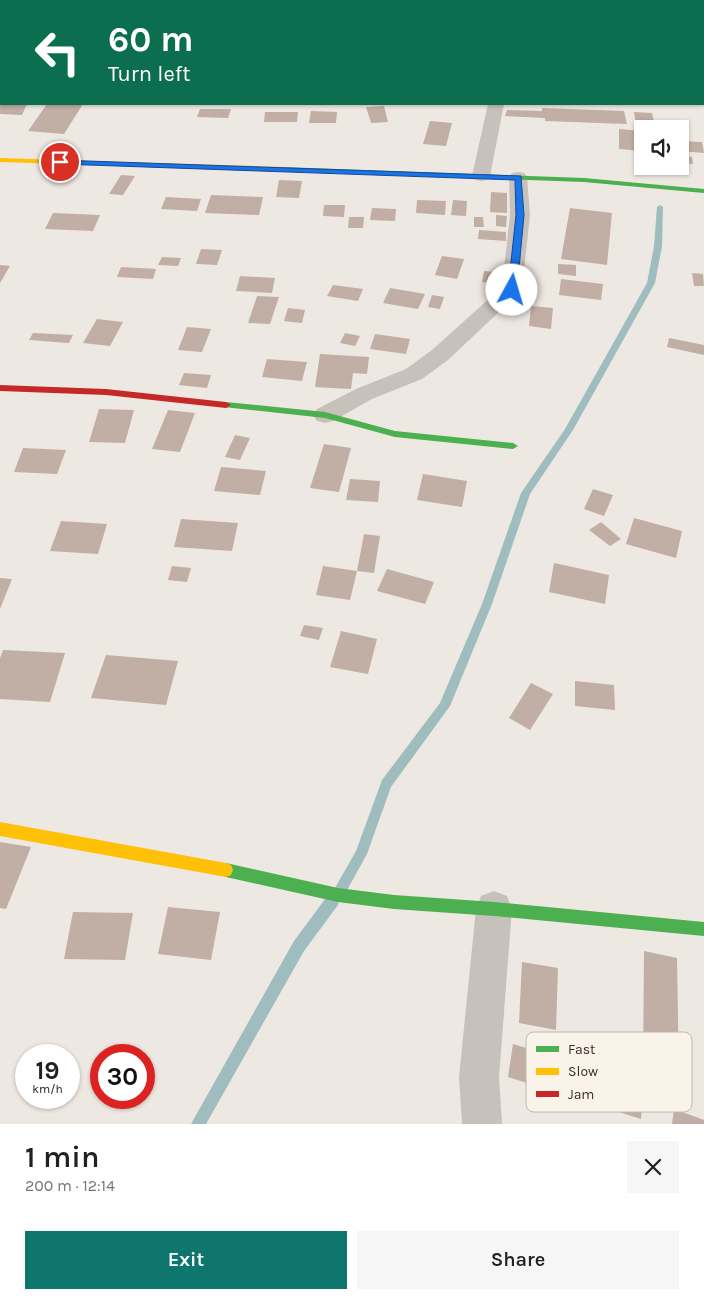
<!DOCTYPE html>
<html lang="en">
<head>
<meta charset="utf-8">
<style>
	:root { --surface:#fff; --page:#f6f6f6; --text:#202124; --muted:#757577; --accent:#0f766e }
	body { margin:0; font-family:Karla,sans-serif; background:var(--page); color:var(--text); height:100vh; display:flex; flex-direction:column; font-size:19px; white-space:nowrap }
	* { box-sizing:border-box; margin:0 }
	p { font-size:16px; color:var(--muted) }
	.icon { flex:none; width:28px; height:28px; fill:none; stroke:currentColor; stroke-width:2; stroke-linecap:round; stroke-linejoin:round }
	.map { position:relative; height:1124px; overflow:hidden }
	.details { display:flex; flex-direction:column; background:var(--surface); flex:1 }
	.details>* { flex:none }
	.hud { position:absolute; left:0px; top:0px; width:705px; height:105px; box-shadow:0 1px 4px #0004; background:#0b6e4f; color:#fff; overflow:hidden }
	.controls { position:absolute; left:634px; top:120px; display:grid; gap:10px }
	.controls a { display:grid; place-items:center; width:55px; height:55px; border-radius:0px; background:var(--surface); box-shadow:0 1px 4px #0004; font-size:25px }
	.speed { position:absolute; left:15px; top:1044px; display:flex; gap:10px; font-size:25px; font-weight:700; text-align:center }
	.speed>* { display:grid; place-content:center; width:65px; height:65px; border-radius:50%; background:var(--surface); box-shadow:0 1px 4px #0004; line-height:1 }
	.speed small { font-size:12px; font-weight:400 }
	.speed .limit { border:8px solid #d22; background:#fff; color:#111 }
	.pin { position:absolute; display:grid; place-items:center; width:42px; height:42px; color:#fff; margin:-21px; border:2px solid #fff; border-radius:50%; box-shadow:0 1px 5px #0007 }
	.me { position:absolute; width:55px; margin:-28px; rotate:6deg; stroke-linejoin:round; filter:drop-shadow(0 0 4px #0008) }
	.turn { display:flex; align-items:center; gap:18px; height:105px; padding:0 25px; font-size:22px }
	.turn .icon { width:65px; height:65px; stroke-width:2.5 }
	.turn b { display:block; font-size:35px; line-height:42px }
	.round { display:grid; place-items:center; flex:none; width:52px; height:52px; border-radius:0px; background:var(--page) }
	.summary { display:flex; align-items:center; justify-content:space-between; height:85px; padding:0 25px }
	h1 { font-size:30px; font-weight:600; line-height:38px }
	.action { display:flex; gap:10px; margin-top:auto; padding:10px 25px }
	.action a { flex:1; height:58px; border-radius:0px; background:var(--accent); color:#fff; font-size:20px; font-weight:600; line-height:58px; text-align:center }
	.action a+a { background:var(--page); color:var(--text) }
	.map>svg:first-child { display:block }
</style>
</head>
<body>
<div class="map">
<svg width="704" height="1124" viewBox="0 0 704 1124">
	<rect width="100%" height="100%" fill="#eee8e2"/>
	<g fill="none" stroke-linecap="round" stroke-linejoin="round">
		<path fill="#9fbdbe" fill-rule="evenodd" d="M660 205 663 207 662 246 655 283 573 430 530 494 492 604 450 706 391 787 367 854 346 892 341 894 336 892 335 888 356 851 382 780 440 703 482 604 521 493 565 429 647 283 654 246 657 207Z
			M333 894 338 895 339 900 338 905 304 951 206 1124H191L294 941 328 895Z"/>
	</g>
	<path fill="#c1aea4" d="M0 104H27L22 115 0 114Z
		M47 104H83L64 134 28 131Z
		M384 106 388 122 371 123 366 107Z
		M542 108 624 111 627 124 545 121V118L505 116 507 110 542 111Z
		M200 109H231L228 118 197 117Z
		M311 111 337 112 336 123H309Z
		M265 112H298L297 122H264Z
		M634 112 652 113 655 127 636 125Z
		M430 121 452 123 446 146 423 144Z
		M619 129 642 131V151L619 149Z
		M680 141 702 142 704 153 680 151Z
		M680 156 692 157 693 164 680 163Z
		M121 175 135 176 123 195 109 194Z
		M279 180 302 181 299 198 276 197Z
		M491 192 507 193V213L490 212Z
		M211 195 263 197 259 215 205 213Z
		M166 197 201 199 197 211 161 209Z
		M417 200 446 201 445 215 416 213Z
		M453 200 467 201 466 216 451 215Z
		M324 205H345L344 217 323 216Z
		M372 208 396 209 395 221 370 220Z
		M570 208 612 213 607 265 561 259Z
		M53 213 100 215 93 231 45 229Z
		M496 215 507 216 506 227 496 226Z
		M349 217H364L363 228H348Z
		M474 217H483L484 227H474Z
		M479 230 506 232V241L478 239Z
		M201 249 222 250 217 265 196 264Z
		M442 256 464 259 457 279 435 275Z
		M162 257 181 258 178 266 158 265Z
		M558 264 576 265V276L558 274Z
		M0 265 10 266 0 283Z
		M121 267 156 269 153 279 117 277Z
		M484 271 495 272 493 283 482 282Z
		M692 273 703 274 704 286H694Z
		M240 276 275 278 272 293 236 291Z
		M561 279 603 284 601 300 559 295Z
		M333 285 363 289 358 301 327 296Z
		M390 288 425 294 418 309 383 303Z
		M432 295 444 297 440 309 428 307Z
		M257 296 279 297 270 324 248 323Z
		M531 306 553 308 551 329 529 326Z
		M288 308 305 310 302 323 284 321Z
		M97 319 123 322 110 346 83 343Z
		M187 327 211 329 202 352 178 350Z
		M33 333 73 335 69 343 29 340Z
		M345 333 360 336 355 346 340 343Z
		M375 334 410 339 406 354 370 349Z
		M669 338 704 345V355L667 347Z
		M320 354 369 357 367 374 353 373 351 389 315 387Z
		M267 359 307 362 302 381 262 377Z
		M184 373 211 375 207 388 179 385Z
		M99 409 134 410 125 443 89 442Z
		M168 410 195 413 180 452 152 449Z
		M235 435 250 438 240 460 225 457Z
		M324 444 351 448 339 492 310 488Z
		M23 448 66 450 57 474 14 472Z
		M221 467 266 471 260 495 214 491Z
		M423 474 467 481 462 507 417 500Z
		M350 479 380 481 378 502 346 500Z
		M593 489 613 495 604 516 584 509Z
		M634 518 682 531 676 558 626 544Z
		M181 519 238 523 232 551 174 547Z
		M61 521 107 524 98 554 50 551Z
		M601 522 621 539 610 546 589 530Z
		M364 534 380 536 374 573 357 571Z
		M554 563 609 575 605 604 549 592Z
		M172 566 191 568 187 582 168 580Z
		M323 566 357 571 350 600 316 595Z
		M387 569 434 582 425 604 377 591Z
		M0 578 12 579 0 609Z
		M304 625 323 628 319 640 300 636Z
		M341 631 377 639 368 674 330 667Z
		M3 650 65 653 50 702 0 699V658Z
		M106 655 178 661 166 705 91 698Z
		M575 681 614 685 615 710 575 706Z
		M531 683 553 694 530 730 509 718Z
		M0 842 31 847 6 909 0 908Z
		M168 907 220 912 211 960 158 954Z
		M73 912 133 913 125 960 64 959Z
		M644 951 677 958 679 1077 643 1069Z
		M522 962 558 968 556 1030 519 1023Z
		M513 1044 644 1084 641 1119 508 1077Z
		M674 1109 704 1120V1124H672Z"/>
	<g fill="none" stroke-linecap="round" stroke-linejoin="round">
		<path fill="#c7c1bb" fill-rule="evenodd" d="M451 0H478L479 1H452Z
			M488 104H504L490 176 487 180 481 181 475 180 472 176Z
			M518 172 524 173 527 177 530 215 522 289 519 293 448 360 422 379 372 399 333 421 325 423 317 421 313 415 317 409 356 389 406 369 432 350 502 287 510 215 509 177 512 173Z
			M494 891 507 896 512 909 499 1077 502 1124H462L459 1077 476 909 481 896Z"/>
		<path fill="#4caf50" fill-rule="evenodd" d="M282 167 584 178 704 189V193L584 182 285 171H282Z
			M226 402 325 412 395 431 513 443 518 446 513 449 395 437 325 418 223 407 221 405Z
			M226 863 338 888 394 895 494 902 704 922V936L494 916 394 909 338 902 226 877 221 875 219 870 221 865Z"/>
		<path fill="#ffc107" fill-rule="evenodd" d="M0 158 285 167 289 169 285 171 0 162Z
			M0 822 226 863 231 865 233 870 231 875 226 877 0 836Z"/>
		<path fill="#c62828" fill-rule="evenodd" d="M0 385 106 389 226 402 231 405 226 408 106 395 0 391Z"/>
	</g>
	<path fill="#1a73e8" stroke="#114b97" d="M58 160 521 176 524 215 517 290 512 292 508 290 516 215 515 180 60 164 58 163Z"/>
	<rect x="526" y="1032" width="166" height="80" rx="8" fill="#f9f3ea" stroke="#bfb8b0" stroke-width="1"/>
	<rect x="536" y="1046" width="23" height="6" fill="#4caf50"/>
	<rect x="536" y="1068" width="23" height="7" fill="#ffc107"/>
	<rect x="536" y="1091" width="23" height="6" fill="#c62828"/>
	<g font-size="14" fill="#372e29">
		<text x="568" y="1054">Fast</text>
		<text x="568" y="1076">Slow</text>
		<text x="568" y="1099">Jam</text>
	</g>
</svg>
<div class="controls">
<a><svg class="icon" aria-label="sound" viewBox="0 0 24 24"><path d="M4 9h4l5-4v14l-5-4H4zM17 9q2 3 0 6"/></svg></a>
</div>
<div class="speed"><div>19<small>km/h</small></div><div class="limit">30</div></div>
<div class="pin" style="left:60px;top:162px;background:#d93025"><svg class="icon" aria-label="arrive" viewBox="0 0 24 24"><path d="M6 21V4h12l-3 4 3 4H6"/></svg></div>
<svg class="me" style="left:512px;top:290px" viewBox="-20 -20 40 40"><circle r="19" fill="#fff"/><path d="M0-13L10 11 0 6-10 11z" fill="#1a73e8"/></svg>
<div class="hud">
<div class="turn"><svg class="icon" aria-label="left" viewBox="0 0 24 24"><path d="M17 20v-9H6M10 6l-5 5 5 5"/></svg><div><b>60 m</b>Turn left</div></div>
</div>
</div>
<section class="details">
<div class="summary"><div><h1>1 min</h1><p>200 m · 12:14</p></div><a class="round"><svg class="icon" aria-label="close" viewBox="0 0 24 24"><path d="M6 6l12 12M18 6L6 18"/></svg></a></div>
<div class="action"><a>Exit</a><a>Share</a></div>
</section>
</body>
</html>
